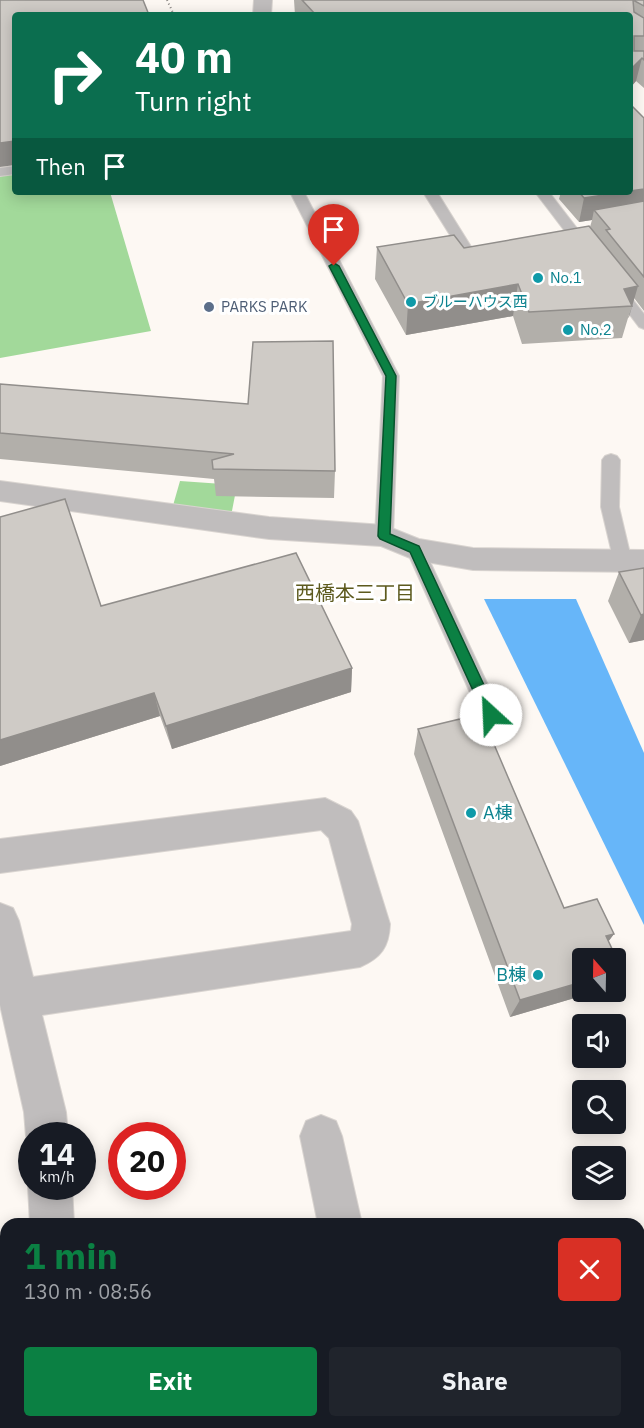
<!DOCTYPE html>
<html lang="en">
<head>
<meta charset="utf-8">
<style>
	:root { --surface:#171b24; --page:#20242c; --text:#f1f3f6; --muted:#9ea1a6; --accent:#0b8043 }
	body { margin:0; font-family:"IBM Plex Sans","Noto Sans JP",sans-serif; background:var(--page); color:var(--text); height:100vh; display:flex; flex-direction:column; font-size:22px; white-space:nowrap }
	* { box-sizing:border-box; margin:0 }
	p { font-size:20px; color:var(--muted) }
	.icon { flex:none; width:33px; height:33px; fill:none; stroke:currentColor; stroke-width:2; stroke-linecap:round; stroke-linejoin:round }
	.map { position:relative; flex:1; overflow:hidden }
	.details { position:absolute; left:0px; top:1218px; width:645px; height:210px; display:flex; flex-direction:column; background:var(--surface); border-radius:18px 18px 0 0; box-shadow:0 3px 15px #0003 }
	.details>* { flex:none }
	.guide { position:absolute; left:12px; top:12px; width:621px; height:183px; border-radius:6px; box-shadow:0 3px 15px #0003; background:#0b6e4f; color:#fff; overflow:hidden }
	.needle { width:39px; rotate:340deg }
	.tools { position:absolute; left:572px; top:948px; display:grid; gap:12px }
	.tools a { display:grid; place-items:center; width:54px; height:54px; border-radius:6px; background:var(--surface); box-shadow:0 3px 15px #0003; font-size:30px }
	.speed { position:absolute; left:18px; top:1122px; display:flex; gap:12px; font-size:30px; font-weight:700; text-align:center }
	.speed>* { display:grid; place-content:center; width:78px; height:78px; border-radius:50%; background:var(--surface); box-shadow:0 3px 15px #0003; line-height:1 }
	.speed small { font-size:15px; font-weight:400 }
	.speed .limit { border:9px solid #d22; background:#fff; color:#111 }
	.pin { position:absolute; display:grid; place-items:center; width:51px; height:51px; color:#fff; margin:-62px -26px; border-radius:50% 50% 50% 0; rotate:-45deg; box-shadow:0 0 6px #0007 }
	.pin .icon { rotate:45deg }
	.me { position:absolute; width:66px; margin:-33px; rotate:335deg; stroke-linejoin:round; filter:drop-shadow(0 0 4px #0008) }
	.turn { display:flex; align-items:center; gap:21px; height:126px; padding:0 24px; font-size:27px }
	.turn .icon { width:78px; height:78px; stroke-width:2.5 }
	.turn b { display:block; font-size:42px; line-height:51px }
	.then { display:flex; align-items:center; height:57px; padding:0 24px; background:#0003; gap:12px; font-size:22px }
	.round { display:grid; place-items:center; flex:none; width:63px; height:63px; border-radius:6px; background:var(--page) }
	.summary { display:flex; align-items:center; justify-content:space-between; height:102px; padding:0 24px }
	h1 { font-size:36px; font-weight:700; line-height:45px; color:var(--accent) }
	.button { display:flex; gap:12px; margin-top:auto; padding:12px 24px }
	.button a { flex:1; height:69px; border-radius:6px; background:var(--accent); color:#fff; font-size:24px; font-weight:700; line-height:69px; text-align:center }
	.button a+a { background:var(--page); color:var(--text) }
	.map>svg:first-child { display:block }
</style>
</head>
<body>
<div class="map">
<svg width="644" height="1428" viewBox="0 0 644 1428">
	<rect width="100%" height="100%" fill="#fdf8f3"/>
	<path fill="#a2d99a" d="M15 174V192H110L151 331 0 358V176Z
		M180 481 237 485 231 516 172 509Z"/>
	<path fill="#67b6f9" d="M484 599H576L644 753V925Z"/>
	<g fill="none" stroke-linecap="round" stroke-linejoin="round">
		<g stroke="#d9d4d0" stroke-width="2">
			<path id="lane" d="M15 166V174L0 176V168Z
				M290 192H304L399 376 393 536 391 541 384 543 377 541 375 536 383 376Z
				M423 192H437L475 253 492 263 490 266H480L465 259Z
				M535 192H549L593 249 595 252 593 255H583Z
				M615 282 620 283 644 314V329L639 327 608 286Z
				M611 454 617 456 620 460 619 507 632 562 630 567 623 569 616 567 614 562 601 507 602 460 605 456Z
				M415 542 422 544 424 549 502 715 498 721 491 724 484 721 480 715 406 549 408 544Z"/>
		</g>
		<g stroke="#d9d4d0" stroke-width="2">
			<path id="street" d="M254 0H272L271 15H253Z
				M0 481 269 517 384 525 419 539 473 548 644 550V572L473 570 415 560 381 546 269 539 0 501Z
				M325 798 351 811 358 821 390 924C389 947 381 958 360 967L42 1015 66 1112 68 1136H32V1150L26 1136 24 1112 0 1005V903L13 908 19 921 33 977 351 931 352 924 329 838 321 830 0 873V839Z
				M321 1115 336 1121 342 1136 362 1224H318L300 1136 306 1121Z
				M32 1178V1186H72L74 1224H30L28 1186Z
				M41 1422H89V1428H41Z
				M358 1422H406L407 1428H359Z"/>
		</g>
		<path stroke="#837f7c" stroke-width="2" stroke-dasharray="1 3" stroke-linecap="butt" d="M167 0 174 15"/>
		<use href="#lane" fill="#c0bdbd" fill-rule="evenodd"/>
		<use href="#street" fill="#c0bdbd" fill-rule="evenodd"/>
	</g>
	<path fill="#b2afaa" d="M294 0H644V88L636 81 630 88V15H295Z
		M644 118V311L634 298 622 338 522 344 513 316 406 335 375 279 377 247 464 248 590 227 592 220 579 222 559 199 561 192H630Z
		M0 384 335 471 334 498 216 496 214 479 0 459Z
		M0 517 101 606 352 668 351 692 172 749 160 716 0 766Z
		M644 568V640L629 643 608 601 619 572Z
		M418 729 564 908 614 934 608 941 582 992H595L510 1017 414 754Z"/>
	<path fill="#918e8b" d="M642 58 636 81 630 88V70Z
		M15 141V165L0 167V143Z
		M644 189V212L594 210 592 220 579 222 584 198 623 192H630V191Z
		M518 284 513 316 406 335 408 304Z
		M638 286 629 317 628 318 632 306 624 289Z
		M644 614V640L629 643 641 615Z
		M352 668 351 692 172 749 166 726Z
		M154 693 160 716 0 766V740Z
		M614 934 600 953 606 936Z
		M622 970 615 978V972Z
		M582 982V992H595L510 1017 520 1000Z"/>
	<path fill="#cfcbc6" stroke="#918e8b" stroke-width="1.5" d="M0 0H143L149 15H15V141L0 143Z
		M302 0H644V6L633 0 634 12 644 18V36H634V51H644V60L642 58 630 70V15H316Z
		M630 104 644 118V189L630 191Z
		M579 192H623L584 198Z
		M644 201V277L606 230 610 229 594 210Z
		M589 226 638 286 624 289 632 306 529 312 518 284 408 304 377 247 454 235 464 248Z
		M333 341 335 471 213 469 212 460 234 454 0 433V384L248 404 253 342Z
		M65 499 101 606 296 553 352 668 166 726 154 693 0 740V517Z
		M644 568V614L641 615 619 572Z
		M481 714 564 908 597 899 614 934 606 936 622 970 615 972V958H582V982L520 1000 418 729Z"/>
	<path fill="#0b8043" stroke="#07532c" stroke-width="1.5" d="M334 263 339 266 396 376 390 534 419 546 498 715 496 719H486L410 552 380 539 378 536 386 376 329 266Z"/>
	<g fill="#0f9aa8" stroke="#fff" stroke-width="2">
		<circle cx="538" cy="278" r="6"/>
		<circle cx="411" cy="302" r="6"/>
		<circle cx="568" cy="330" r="6"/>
		<circle cx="471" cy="813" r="6"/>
		<circle cx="538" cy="975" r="6"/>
	</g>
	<circle fill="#5c6f8a" stroke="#fff" stroke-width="2" cx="209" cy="307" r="6"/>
	<g text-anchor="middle" stroke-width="6" stroke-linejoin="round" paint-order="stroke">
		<g font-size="15" fill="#0d838f" stroke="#fff" text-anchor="start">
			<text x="550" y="283">No.1</text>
			<text x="423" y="307">ブルーハウス西</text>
			<text x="580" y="335">No.2</text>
		</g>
		<g font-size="15" fill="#4e5e75" stroke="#fff" text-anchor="start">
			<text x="221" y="312">PARKS PARK</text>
		</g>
		<g font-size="18" fill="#0d838f" stroke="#fff" text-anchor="start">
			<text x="483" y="819">A棟</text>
			<text x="526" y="981" text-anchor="end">B棟</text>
		</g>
		<g font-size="20" fill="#5d5a1e" stroke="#fff">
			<text x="355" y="600">西橋本三丁目</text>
		</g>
	</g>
</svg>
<div class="tools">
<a><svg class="needle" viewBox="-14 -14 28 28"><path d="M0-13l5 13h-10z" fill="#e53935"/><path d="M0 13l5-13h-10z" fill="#9ea1a6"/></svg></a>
<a><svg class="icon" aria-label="sound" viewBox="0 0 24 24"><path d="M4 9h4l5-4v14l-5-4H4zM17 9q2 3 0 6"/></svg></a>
<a><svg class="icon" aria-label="search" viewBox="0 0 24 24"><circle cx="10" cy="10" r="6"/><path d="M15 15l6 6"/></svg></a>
<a><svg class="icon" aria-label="layers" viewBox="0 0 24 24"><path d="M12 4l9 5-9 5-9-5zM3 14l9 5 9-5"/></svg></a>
</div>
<div class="speed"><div>14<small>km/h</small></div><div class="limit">20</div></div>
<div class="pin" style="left:334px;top:266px;background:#d93025"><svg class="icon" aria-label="arrive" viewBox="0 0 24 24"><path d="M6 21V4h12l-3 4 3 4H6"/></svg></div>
<svg class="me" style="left:491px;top:715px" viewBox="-20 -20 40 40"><circle r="19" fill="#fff"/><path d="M0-13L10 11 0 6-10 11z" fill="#0b8043"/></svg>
<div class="guide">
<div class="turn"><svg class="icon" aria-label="right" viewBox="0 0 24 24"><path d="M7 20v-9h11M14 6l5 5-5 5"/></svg><div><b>40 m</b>Turn right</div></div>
<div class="then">Then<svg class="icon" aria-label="arrive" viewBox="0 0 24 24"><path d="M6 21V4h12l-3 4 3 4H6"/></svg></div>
</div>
<section class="details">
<div class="summary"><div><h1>1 min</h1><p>130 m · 08:56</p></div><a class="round" style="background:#d93025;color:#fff"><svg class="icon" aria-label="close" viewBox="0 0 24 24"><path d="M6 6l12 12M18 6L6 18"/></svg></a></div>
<div class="button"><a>Exit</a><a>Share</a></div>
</section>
</div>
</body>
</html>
